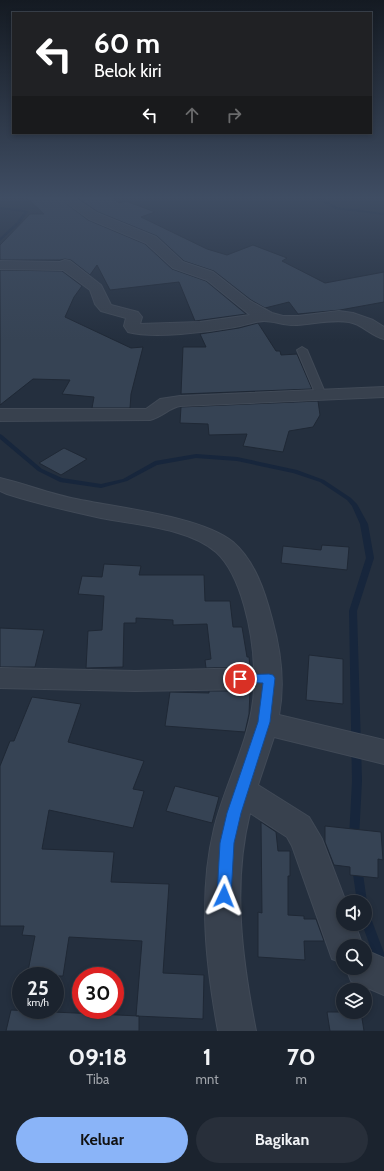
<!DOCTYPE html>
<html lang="id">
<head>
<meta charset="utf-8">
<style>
	:root { --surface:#1b232e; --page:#282f3a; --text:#f1f3f6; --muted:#a0a4aa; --line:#39404a; --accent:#8ab4f8 }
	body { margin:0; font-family:Cabin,sans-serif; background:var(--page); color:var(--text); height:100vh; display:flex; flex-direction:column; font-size:15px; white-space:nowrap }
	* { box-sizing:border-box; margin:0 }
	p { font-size:13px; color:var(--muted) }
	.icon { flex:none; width:22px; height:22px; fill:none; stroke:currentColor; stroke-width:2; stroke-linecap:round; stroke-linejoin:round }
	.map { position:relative; height:1031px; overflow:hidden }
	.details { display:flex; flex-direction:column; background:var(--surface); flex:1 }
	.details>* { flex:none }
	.top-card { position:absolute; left:12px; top:12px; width:360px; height:122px; border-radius:0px; box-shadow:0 2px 6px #0003,0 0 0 1px var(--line); background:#202124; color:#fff; overflow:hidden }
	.controls { position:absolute; left:336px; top:895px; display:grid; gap:8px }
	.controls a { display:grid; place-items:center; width:36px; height:36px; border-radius:50%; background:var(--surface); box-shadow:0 2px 6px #0003,0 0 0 1px var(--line); font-size:20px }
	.speed { position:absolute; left:12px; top:967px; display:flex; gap:8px; font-size:20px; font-weight:700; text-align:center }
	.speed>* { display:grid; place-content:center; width:52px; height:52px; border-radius:50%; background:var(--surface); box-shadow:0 2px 6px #0003,0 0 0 1px var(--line); line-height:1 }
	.speed small { font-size:10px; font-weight:400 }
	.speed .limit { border:6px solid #d22; background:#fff; color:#111 }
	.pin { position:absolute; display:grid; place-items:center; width:34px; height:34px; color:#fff; margin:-17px; border:2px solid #fff; border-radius:50%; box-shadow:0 1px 4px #0007 }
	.me { position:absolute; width:44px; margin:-22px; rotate:2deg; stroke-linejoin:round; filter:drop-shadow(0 0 3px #0008) }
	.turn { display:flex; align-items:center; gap:14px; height:84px; padding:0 16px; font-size:18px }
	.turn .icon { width:52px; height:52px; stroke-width:2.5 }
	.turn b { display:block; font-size:28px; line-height:34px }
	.lanes { display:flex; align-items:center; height:38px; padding:0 16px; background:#0003; justify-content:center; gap:20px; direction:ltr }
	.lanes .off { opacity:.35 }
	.eta { display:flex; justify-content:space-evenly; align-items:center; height:68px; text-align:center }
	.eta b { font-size:24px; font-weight:700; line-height:28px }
	.action { display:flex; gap:8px; margin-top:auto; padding:8px 16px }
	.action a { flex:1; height:46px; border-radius:24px; background:var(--accent); color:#111; font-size:16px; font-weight:700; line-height:46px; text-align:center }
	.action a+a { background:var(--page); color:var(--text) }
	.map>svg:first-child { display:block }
</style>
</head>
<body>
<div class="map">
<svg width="384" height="1031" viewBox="0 0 384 1031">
	<rect width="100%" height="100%" fill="#242f3e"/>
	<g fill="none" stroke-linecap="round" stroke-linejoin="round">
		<path fill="#17263c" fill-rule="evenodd" d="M314 197H319L337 207 384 213V215L335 209Z
			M0 207 29 211 19 224 0 241V238L17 222 24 212 0 209Z
			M0 434 2 435 42 469 62 478 101 484 123 479 155 461 196 454 237 457 297 470 324 480 351 498 357 504 368 524 374 558 357 611 362 781 359 838 358 841 354 843 350 841 349 838 352 781 349 611 366 558 360 524 352 506 347 500 320 482 293 473 237 461 196 458 157 465 127 481 101 488 60 482 38 471 0 439Z
			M357 862 361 863 362 867 367 902 365 906V902H357L352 867 353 863Z
			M365 912 369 913 384 953V975L380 973 362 924H365Z"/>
	</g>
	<path fill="#364354" stroke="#1f2835" d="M26 197H58L88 220 145 244 172 269 206 281 246 314 195 321 179 282 110 290 97 265 90 275 71 260 65 259 60 260H0V245L30 214H44Z
		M76 197H111L119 203 126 201 155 212 141 217 207 249 227 255 253 245 287 258 282 261 325 283 384 272V302L340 310 298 314 289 302 265 308 251 300 214 271 184 261 157 236 98 212Z
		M0 270 62 271 82 286 74 297 65 317 131 348 143 347 131 394 130 408H92L94 397 62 394 70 380 33 379 0 405Z
		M258 323 276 351H280L281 355 297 354 312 389 181 394 183 347H206L200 334 239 328Z
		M318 401 320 415 313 427 289 431 283 452 243 446 247 434 209 435 208 424 180 423 181 407Z
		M64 448 87 459 61 475 39 463Z
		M322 545 349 547 347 570 281 563 283 546 321 550Z
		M104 564 141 566 139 575H204L205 601H230L233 627H242L247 657H249L250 667 206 668 205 660 211 659 207 624 173 625V620L136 618V623H124L123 667 86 668 88 631 102 630 104 596 78 594 82 576 102 577Z
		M0 628 44 630 35 667H0Z
		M309 655 343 659V704L306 700Z
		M209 691H250L249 714 245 732 165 726 170 692 209 693Z
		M32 697 81 704 68 742 144 761 133 789 144 791 133 828 49 810 42 849 114 852 111 882 169 884 163 973 204 975 203 1019 136 1016 142 941 69 937 63 976H27L35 936 22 935 24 926H0V766L10 741H14Z
		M175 786 219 797 212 823 166 811Z
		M261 822 276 832 278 851H290V876H288V915L304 916V919H316L324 941H304L305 960 258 957V912L262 913Z
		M325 826 381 832 383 860 378 859V878L350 875V867L334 865 325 842Z
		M11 1010 139 1016V1031H6Z
		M327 1012H361L364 1031H330Z"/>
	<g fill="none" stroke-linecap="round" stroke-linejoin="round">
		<g stroke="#414a57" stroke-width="2">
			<path id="lane" d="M302 347 307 350 326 395 325 397H317L316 395 297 350Z"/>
		</g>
		<g stroke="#414a57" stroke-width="2">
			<path id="street" d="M59 197H73L97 213 156 237 183 262 213 272 250 301 272 313 283 316H298L339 311 353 313 373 320 384 327V339C371 336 362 324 349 322 331 319 315 324 297 325 285 326 275 321 264 321 255 321 244 326 235 327 208 332 153 339 128 332L124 326 126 318 101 311 95 304 90 290 63 270 0 269V261L60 262 65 260 70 261 101 285 111 305 138 312 142 317 140 324 200 322 250 315 207 280 173 268 146 243 89 219Z
				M384 387V397L180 406C169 408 162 417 150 420L0 421V409H146L160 399 180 396Z
				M0 478C26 484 50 494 76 499 118 508 201 516 233 542 255 561 265 592 272 619 281 651 285 683 279 715L384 740V764L274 737 258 785 309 817 322 839 346 902H343V924H355L363 946H343V963L332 959 292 846 287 837 250 813C232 885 242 959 256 1031H218C206 965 198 895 214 829 225 782 252 738 254 689L135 691 0 688V668L135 671 254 668C253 635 242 575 216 552 188 528 137 525 101 518 69 511 38 504 7 494L0 491Z
				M365 950 384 958V995L351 981 346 968H365Z"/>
		</g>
		<use href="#lane" fill="#38414e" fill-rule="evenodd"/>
		<use href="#street" fill="#38414e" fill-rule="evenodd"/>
	</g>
	<linearGradient id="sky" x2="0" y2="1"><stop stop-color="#141a22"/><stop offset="0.58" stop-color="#3f4d63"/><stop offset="1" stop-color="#3f4d63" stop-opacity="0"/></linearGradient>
	<rect width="384" height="341" fill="url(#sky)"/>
	<path fill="#1a73e8" stroke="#114b97" d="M269 674 273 675 275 678 270 722 241 813 234 843 231 896 229 900 224 902 219 900 217 896 220 843 227 813 258 722 263 683 236 682 234 679 236 676 240 675Z"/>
</svg>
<div class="controls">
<a><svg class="icon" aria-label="sound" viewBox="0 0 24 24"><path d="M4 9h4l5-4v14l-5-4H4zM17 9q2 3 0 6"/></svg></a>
<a><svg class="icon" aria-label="search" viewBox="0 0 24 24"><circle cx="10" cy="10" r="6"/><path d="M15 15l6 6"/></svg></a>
<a><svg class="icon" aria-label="layers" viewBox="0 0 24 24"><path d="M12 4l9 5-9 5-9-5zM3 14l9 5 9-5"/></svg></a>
</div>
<div class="speed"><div>25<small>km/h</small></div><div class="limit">30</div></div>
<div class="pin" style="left:240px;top:679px;background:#d93025"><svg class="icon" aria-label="arrive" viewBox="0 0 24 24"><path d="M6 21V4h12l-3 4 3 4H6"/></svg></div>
<svg class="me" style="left:224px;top:896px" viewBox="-20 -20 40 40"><path d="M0-17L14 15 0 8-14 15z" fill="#1a73e8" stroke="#fff" stroke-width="4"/></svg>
<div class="top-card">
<div class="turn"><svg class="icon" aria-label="left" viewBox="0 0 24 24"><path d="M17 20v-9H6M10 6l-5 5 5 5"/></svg><div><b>60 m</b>Belok kiri</div></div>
<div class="lanes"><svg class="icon" aria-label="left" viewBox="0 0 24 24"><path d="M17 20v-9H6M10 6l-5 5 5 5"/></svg><svg class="icon off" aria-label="ahead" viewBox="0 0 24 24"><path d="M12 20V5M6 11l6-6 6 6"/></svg><svg class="icon off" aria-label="right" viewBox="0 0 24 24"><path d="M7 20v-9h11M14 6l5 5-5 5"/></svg></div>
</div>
</div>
<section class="details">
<div class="eta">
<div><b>09:18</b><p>Tiba</p></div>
<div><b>1</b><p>mnt</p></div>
<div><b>70</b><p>m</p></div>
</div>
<div class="action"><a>Keluar</a><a>Bagikan</a></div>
</section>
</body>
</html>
